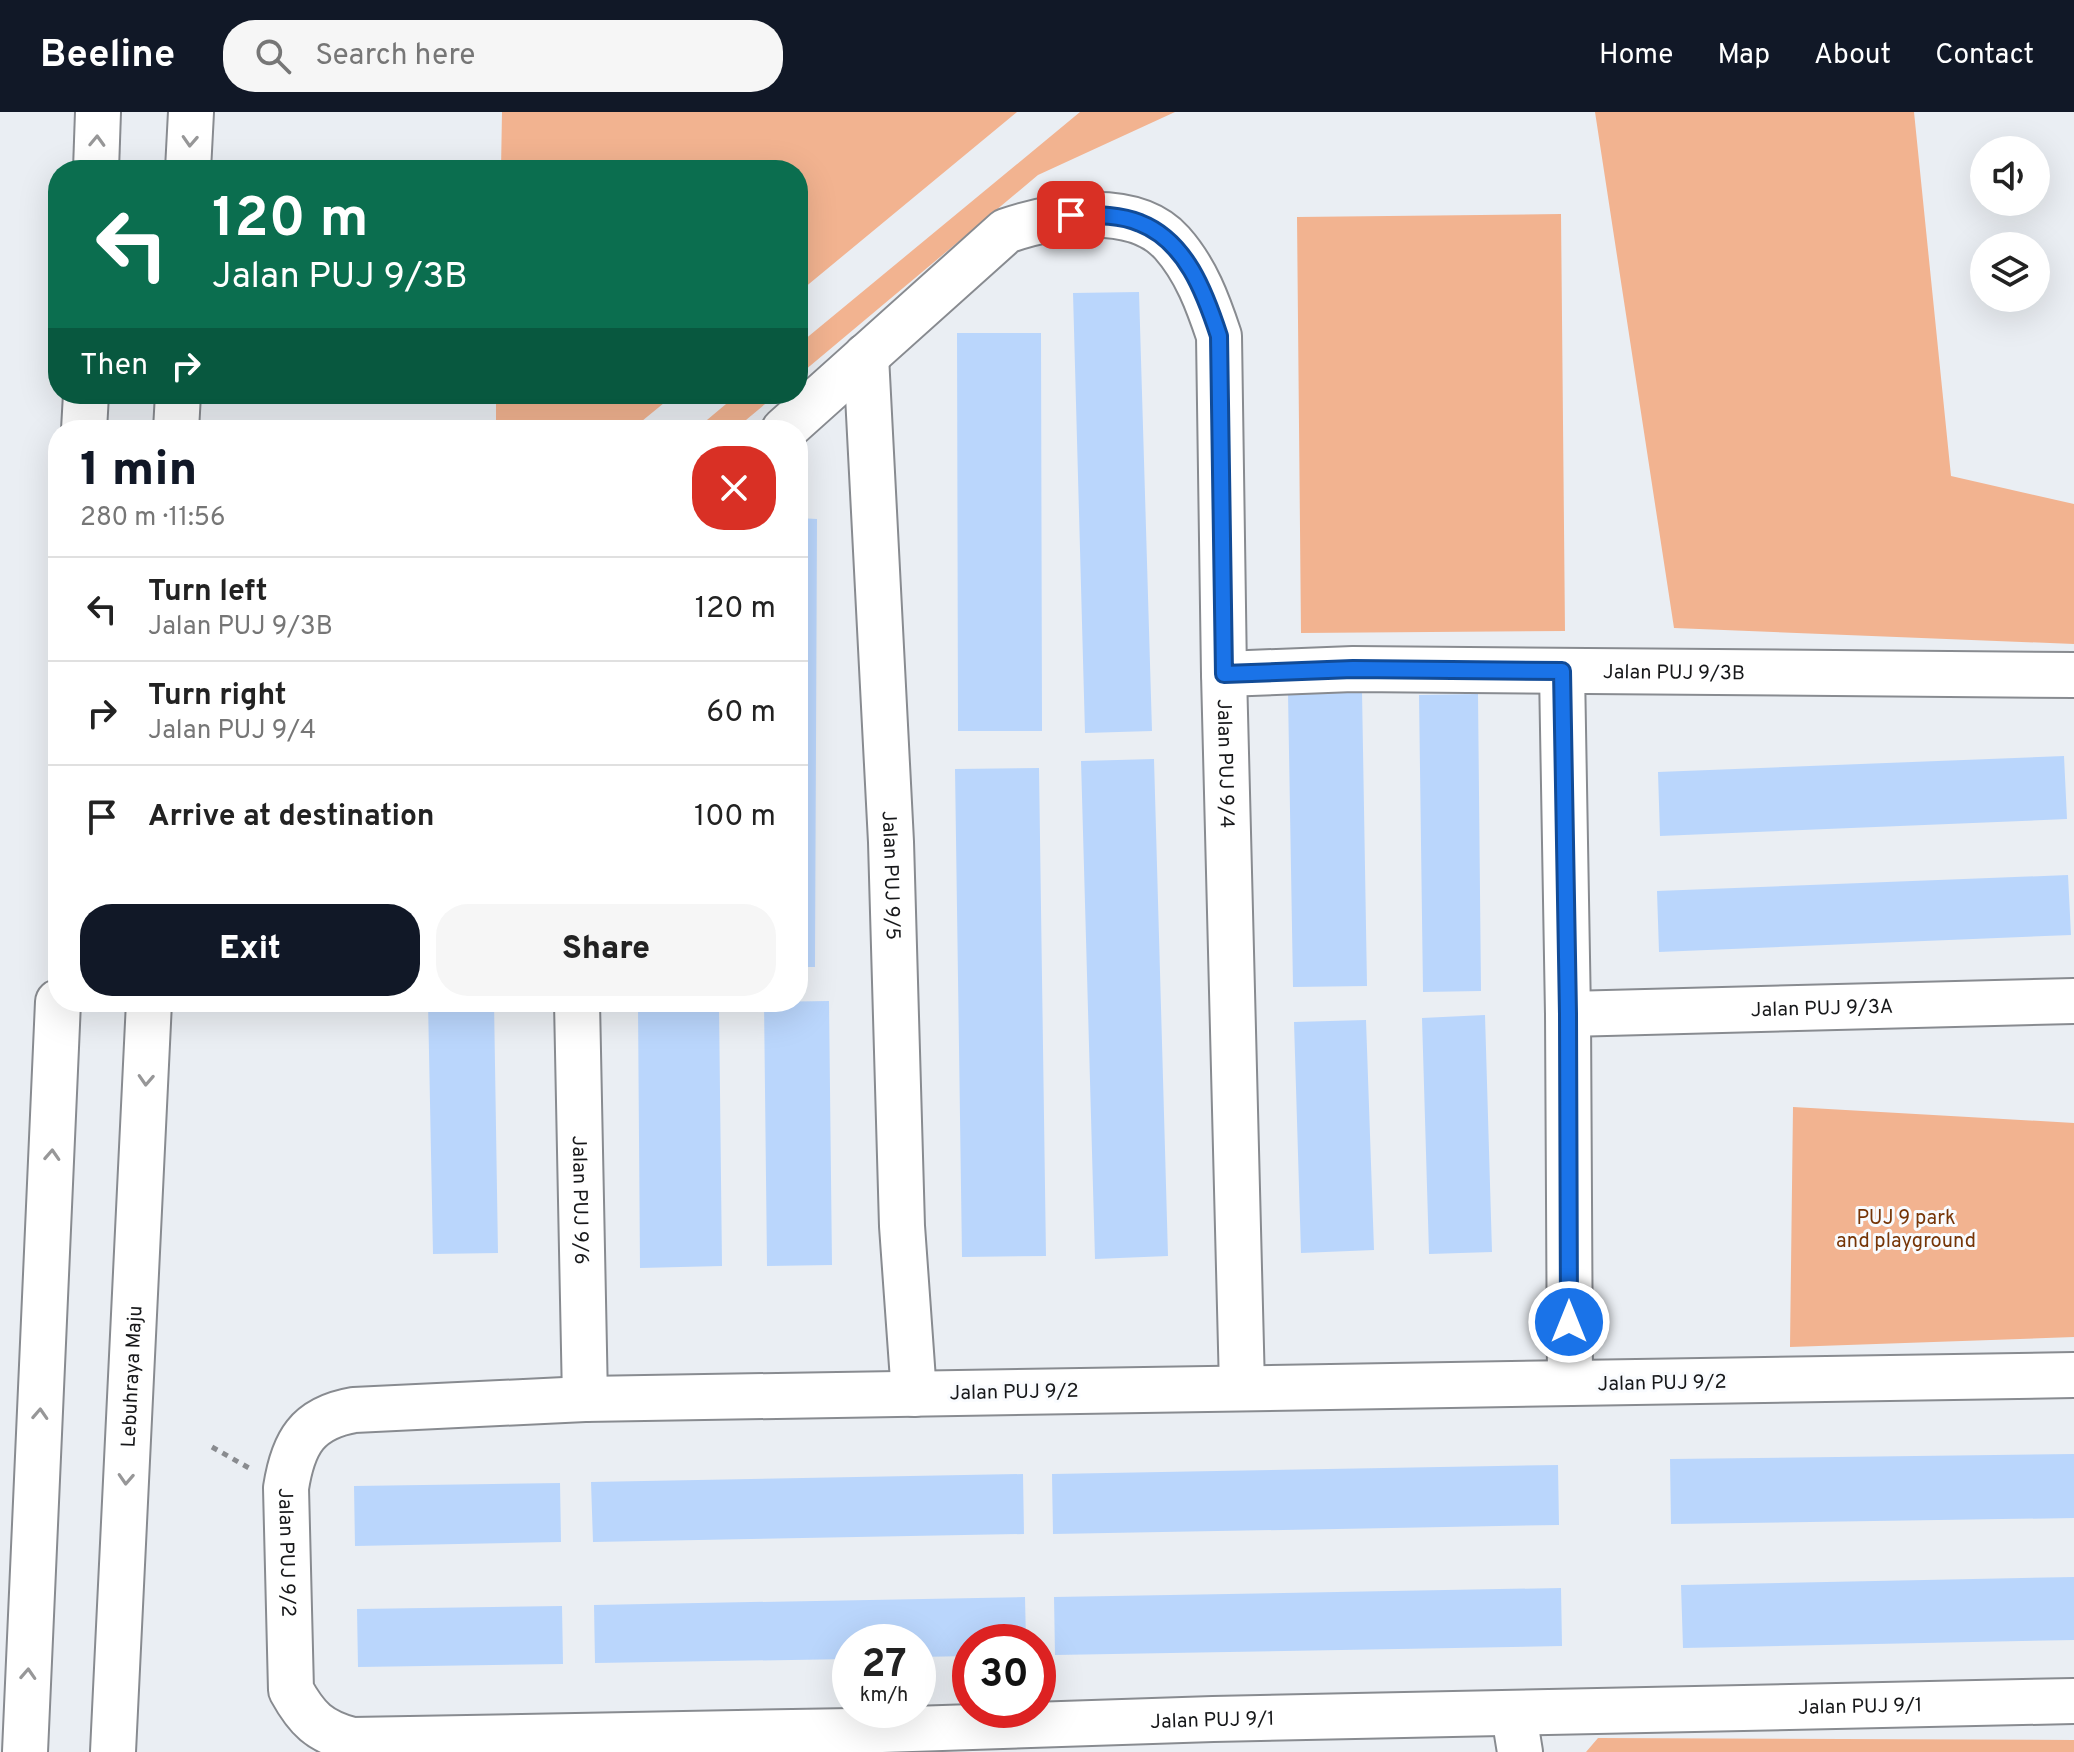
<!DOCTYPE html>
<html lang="en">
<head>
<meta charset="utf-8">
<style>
	:root { --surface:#fff; --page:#f6f6f6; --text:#222; --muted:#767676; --line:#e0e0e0; --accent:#111827 }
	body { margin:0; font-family:Overpass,sans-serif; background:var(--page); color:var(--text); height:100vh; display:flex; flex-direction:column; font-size:30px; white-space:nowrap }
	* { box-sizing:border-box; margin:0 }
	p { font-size:26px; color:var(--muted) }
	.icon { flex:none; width:44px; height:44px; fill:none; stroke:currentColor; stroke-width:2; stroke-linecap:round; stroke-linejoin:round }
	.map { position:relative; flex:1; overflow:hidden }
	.panel { position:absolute; left:48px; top:308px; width:760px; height:592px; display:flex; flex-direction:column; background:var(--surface); border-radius:32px; box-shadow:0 8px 32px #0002 }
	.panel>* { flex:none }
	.guide { position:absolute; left:48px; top:48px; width:760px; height:244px; border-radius:32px; box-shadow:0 8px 32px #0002; background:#0b6e4f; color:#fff; overflow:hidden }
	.fabs { position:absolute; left:1970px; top:24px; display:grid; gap:16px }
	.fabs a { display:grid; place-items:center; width:80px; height:80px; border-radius:50%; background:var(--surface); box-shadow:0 8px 32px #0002; font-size:40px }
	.speed { position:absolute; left:832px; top:1512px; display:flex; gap:16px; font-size:40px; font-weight:700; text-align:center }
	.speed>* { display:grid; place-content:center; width:104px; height:104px; border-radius:50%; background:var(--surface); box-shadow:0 8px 32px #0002; line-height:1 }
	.speed small { font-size:20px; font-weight:400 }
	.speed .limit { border:12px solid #d22; background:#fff; color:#111 }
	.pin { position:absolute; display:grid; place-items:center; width:68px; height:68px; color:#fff; margin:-34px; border-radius:16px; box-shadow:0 4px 12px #0006 }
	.me { position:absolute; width:88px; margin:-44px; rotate:0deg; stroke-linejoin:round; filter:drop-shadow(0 0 6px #0008) }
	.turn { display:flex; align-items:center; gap:28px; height:168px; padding:0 32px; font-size:36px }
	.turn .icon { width:104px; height:104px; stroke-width:2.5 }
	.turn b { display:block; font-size:56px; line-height:68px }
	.then { display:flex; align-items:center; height:76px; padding:0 32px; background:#0003; gap:16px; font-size:30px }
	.round { display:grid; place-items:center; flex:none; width:84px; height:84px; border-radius:32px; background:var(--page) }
	.overview { display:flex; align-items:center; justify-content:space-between; height:136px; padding:0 32px }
	h1 { font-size:48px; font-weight:800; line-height:60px; color:var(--accent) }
	.cta { display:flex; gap:16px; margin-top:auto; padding:16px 32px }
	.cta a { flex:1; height:92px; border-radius:32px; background:var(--accent); color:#fff; font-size:32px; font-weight:800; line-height:92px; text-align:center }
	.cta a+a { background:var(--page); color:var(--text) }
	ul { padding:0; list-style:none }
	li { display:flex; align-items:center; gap:24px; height:104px; padding:0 32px; border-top:2px solid var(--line) }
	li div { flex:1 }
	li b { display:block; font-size:30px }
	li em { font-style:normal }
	header { display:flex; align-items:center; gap:48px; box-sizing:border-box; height:112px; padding:0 40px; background:var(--accent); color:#fff }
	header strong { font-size:38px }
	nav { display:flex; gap:44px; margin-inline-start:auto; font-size:28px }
	.search { width:560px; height:72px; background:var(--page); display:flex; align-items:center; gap:20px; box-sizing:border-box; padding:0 28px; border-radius:32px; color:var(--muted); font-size:30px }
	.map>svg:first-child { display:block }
</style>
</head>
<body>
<header>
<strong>Beeline</strong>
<div class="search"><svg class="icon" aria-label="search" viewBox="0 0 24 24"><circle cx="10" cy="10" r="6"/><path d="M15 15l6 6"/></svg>Search here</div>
<nav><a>Home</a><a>Map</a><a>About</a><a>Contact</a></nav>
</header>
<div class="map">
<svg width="2074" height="1640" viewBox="0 0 2074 1640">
	<rect width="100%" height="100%" fill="#eaeef3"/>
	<path fill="#f2b390" d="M502 0H1017L798 181V58H501Z
		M1080 0H1175L1038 63 798 264V233Z
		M1595 0H1914L1951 364 2074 392V532L1674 516Z
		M1561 102 1565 519 1301 521 1297 105Z
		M496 282H675L631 318H496Z
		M738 282H777L734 318H695Z
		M1793 995 2074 1011V1225L1790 1235Z
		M1598 1626 2074 1628V1640H1586Z"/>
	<path fill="#bad6fc" d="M1139 180 1152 619 1085 621 1073 181Z
		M957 221H1041L1042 619H958Z
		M798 406 817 407 815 855H798Z
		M1362 579 1367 874 1293 875 1288 581Z
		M1478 582 1481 879 1423 880 1419 583Z
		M2064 644 2067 707 1660 724 1658 660Z
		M1154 647 1168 1144 1095 1147 1081 649Z
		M1039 656 1046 1144 962 1145 955 657Z
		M2068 763 2071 823 1659 840 1657 779Z
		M829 889 832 1153 767 1154 764 890Z
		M428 890H494L498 1141 433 1142Z
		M719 893 722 1154 640 1156 638 895Z
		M1485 903 1492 1140 1429 1142 1422 906Z
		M1366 908 1374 1138 1301 1141 1294 910Z
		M2074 1342V1406L1671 1412 1670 1347Z
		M1558 1353 1559 1413 1053 1422 1052 1362Z
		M1023 1362 1024 1422 593 1430 591 1370Z
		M560 1371 561 1430 355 1434 354 1374Z
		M2074 1465V1528L1683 1536 1681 1473Z
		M1561 1476 1562 1534 1055 1543 1054 1485Z
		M1025 1485 1026 1530H970V1544L918 1545V1530H850V1547L595 1551 594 1493Z
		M562 1494 563 1552 358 1555 357 1497Z"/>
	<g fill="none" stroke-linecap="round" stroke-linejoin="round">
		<g stroke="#888b90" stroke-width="48">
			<g id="minor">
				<path id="s1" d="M866 244 891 730 902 1114 914 1282"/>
				<path id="s2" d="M784 318 1006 119C1053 103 1133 88 1172 131 1196 158 1208 191 1219 224L1224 562 1242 1275"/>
				<path d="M1562 559 1568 902 1570 1271"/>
				<path id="s3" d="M1224 562 1353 557 2074 563"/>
				<path id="s4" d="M577 890 585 1287"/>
				<path id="s5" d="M1568 902 2074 889"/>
				<path id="s6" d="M2074 1263 585 1287 354 1298C307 1306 293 1331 286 1376L291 1578C307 1607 319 1619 352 1628L852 1619 1213 1607 2074 1589"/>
				<path d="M1514 1603 1520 1640"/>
			</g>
		</g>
		<g stroke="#888b90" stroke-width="48">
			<g id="highway">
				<path d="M96 58 98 0"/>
				<path d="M188 58 191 0"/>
				<path d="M84 318 86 282"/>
				<path d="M176 318 178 282"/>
				<path d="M25 1640 58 890"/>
				<path id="s7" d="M113 1640 149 890"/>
			</g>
		</g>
		<path stroke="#898b8f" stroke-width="5" stroke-dasharray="6 6" stroke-linecap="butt" d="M212 1335 249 1356"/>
		<use href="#minor" stroke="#fff" stroke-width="44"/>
		<use href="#highway" stroke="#fff" stroke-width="44"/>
	</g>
	<defs><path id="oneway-chevron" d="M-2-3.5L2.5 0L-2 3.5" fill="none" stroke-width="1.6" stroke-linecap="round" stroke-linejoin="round" transform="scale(2)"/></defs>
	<g stroke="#979798">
		<use href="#oneway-chevron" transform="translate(97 29) rotate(-88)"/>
		<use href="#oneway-chevron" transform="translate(190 29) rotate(93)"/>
		<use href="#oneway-chevron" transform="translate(146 968) rotate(93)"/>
		<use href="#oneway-chevron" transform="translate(52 1043) rotate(-87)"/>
		<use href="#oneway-chevron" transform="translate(40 1302) rotate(-87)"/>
		<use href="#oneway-chevron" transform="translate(126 1367) rotate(93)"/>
		<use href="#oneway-chevron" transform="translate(28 1562) rotate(-87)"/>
	</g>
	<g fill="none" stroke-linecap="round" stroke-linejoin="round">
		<g stroke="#114b97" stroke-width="20">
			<path id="route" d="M1071 103C1093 103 1119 102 1140 111 1186 129 1205 181 1219 224L1224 562 1353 557 1562 559 1568 902 1569 1210"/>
		</g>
		<use href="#route" stroke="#1a73e8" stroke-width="14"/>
	</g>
	<g text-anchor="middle" stroke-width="6" stroke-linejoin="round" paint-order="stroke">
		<g font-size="20" fill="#17181a" stroke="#f9fbfe">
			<text dy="7" stroke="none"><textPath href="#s3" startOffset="450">Jalan PUJ 9/3B</textPath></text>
			<text dy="7" stroke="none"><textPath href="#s2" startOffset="1006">Jalan PUJ 9/4</textPath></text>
			<text dy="7" stroke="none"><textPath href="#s1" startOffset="520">Jalan PUJ 9/5</textPath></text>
			<text dy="7" stroke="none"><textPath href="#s5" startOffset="254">Jalan PUJ 9/3A</textPath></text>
			<text dy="7" stroke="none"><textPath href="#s4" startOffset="198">Jalan PUJ 9/6</textPath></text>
			<text dy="7" stroke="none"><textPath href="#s7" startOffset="376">Lebuhraya Maju</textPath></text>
			<text transform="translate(1662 1270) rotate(-1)" y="7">Jalan PUJ 9/2</text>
			<text transform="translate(1014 1279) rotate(-1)" y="7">Jalan PUJ 9/2</text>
			<text dy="7" stroke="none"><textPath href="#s6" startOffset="1898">Jalan PUJ 9/2</textPath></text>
			<text dy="7" stroke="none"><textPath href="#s6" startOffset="3626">Jalan PUJ 9/1</textPath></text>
			<text dy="7" stroke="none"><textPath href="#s6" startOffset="2978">Jalan PUJ 9/1</textPath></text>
		</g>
		<g font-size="20" fill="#763507" stroke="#f9fbfe">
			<text x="1906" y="1112">PUJ 9 park<tspan x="1906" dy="23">and playground</tspan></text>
		</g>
	</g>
</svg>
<div class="fabs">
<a><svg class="icon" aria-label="sound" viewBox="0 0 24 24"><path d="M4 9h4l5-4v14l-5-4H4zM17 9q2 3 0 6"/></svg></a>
<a><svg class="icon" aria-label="layers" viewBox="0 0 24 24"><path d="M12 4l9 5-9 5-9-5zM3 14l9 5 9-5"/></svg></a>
</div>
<div class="speed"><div>27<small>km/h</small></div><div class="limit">30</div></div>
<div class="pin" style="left:1071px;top:103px;background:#d93025"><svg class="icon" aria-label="arrive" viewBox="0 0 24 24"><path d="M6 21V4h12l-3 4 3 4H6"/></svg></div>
<svg class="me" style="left:1569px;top:1210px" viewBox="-20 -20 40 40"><circle r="17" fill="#1a73e8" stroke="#fff" stroke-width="3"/><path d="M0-11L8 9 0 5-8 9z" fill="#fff"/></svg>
<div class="guide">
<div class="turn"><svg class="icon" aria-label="left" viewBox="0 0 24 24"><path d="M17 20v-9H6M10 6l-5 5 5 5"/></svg><div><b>120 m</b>Jalan PUJ 9/3B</div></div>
<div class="then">Then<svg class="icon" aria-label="right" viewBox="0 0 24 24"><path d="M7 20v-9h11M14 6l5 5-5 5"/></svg></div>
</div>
<section class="panel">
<div class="overview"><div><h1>1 min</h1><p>280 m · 11:56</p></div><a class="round" style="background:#d93025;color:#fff"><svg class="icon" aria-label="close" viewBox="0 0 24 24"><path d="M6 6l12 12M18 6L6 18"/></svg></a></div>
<ul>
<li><svg class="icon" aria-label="left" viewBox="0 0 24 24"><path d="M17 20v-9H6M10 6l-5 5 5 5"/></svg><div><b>Turn left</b><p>Jalan PUJ 9/3B</p></div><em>120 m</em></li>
<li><svg class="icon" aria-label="right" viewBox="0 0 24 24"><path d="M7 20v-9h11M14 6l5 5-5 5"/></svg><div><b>Turn right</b><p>Jalan PUJ 9/4</p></div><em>60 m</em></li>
<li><svg class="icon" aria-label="arrive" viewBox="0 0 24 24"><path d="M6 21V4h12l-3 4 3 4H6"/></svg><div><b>Arrive at destination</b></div><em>100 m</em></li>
</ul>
<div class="cta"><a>Exit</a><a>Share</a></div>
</section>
</div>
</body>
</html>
